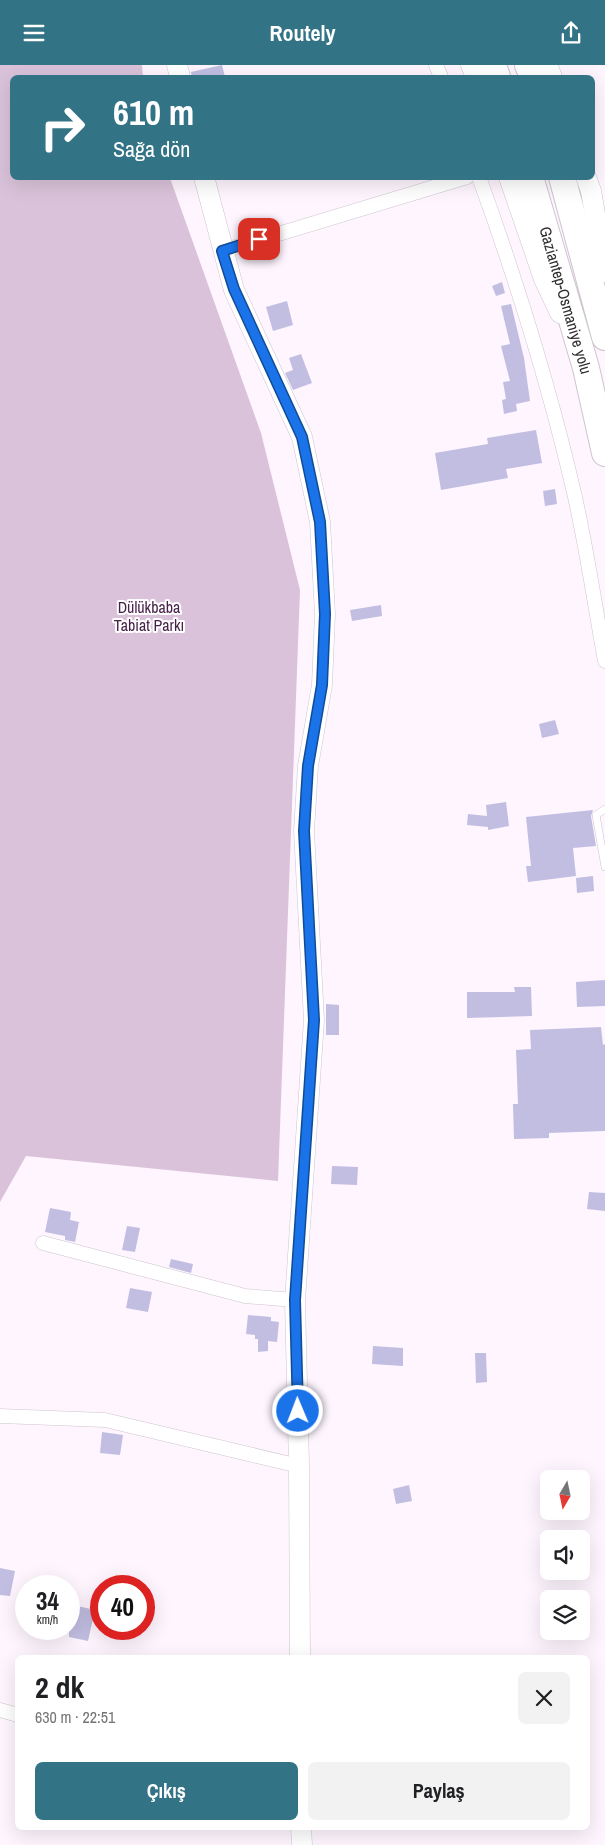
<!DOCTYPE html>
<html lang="tr">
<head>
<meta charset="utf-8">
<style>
	:root { --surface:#fff; --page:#f2f2f2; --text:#202124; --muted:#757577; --accent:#327386 }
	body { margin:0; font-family:"Archivo Narrow",sans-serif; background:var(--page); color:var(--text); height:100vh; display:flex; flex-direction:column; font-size:19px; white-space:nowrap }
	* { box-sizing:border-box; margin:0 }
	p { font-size:16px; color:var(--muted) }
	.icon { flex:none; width:28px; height:28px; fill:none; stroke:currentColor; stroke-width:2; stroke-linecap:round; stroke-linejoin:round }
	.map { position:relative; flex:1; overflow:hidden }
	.details { position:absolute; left:15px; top:1590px; width:575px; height:175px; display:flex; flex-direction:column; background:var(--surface); border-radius:8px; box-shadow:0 5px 20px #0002 }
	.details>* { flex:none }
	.guide { position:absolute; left:10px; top:10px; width:585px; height:105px; border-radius:8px; box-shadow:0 5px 20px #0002; background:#327386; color:#fff; overflow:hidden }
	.needle { width:32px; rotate:189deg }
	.controls { position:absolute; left:540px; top:1405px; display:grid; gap:10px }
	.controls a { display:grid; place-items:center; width:50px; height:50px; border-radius:8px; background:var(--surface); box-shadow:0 5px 20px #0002; font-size:25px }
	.speed { position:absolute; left:15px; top:1510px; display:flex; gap:10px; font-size:25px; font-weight:700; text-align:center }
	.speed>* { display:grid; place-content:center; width:65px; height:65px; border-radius:50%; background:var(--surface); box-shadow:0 5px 20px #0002; line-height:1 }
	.speed small { font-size:12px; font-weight:400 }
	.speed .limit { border:8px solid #d22; background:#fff; color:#111 }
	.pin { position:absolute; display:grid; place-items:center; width:42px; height:42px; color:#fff; margin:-21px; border-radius:10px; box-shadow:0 2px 8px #0006 }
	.me { position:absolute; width:55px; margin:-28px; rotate:359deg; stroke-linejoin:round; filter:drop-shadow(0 0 4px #0008) }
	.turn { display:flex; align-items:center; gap:18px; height:105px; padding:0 20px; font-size:22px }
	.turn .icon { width:65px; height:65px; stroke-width:2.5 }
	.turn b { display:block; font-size:35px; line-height:42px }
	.round { display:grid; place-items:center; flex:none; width:52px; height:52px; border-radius:8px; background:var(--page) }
	.head { display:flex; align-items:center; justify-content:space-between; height:85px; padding:0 20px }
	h1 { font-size:30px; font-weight:700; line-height:38px }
	.action { display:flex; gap:10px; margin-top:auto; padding:10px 20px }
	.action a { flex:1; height:58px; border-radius:8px; background:var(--accent); color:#fff; font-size:20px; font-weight:700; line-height:58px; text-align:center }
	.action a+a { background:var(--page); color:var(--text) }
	header { display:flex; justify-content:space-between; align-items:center; height:65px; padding:0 20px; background:var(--accent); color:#fff; font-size:22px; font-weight:700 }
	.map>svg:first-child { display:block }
</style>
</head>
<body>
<header><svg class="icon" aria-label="menu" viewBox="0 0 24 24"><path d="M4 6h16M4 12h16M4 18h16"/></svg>Routely<svg class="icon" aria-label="share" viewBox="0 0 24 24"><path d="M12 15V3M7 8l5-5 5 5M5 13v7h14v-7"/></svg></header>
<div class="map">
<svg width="605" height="1780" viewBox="0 0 605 1780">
	<rect width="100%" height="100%" fill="#fef5fe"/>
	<path fill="#dac3da" d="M0 0H142L143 12H12V112L170 113 261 368 300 525 278 1116 26 1091 0 1137Z"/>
	<path fill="#c2bee2" d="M222 0 225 12H192L191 7Z
		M502 217 505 228 496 231 492 221Z
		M287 236 293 260 273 266 266 242Z
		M511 239 524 293 530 336 516 339 517 346 504 349 502 335 506 334 503 317 510 316 501 281 510 279 501 241Z
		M301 289 312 318 293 325 285 308 293 305 289 293Z
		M536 365 542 398 506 404 508 413 441 425 435 388 488 379 487 373Z
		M555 424 557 439 545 441 543 426Z
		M381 540 382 551 352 556 350 545Z
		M555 655 559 669 542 673 539 659Z
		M506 737 509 761 488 765V762L467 760 468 749 487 751 486 740Z
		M593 745 591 751 596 781 573 783 576 811 528 817 526 801H531L526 752Z
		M593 811 594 826 577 828 576 813Z
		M605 915V941L577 942 576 917Z
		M514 922H531L532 951 467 953V927H515Z
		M326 939 339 940V970H326Z
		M601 962 603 980 605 979V1066L549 1068V1073L514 1074 513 1039H518L516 985 531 984 530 965Z
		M332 1101 358 1102 357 1120 331 1119Z
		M589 1127 605 1128V1146L587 1144Z
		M50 1143 71 1147 70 1155 79 1157 75 1177 65 1175V1171L45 1167Z
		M127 1161 140 1163 135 1187 122 1185Z
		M171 1194 193 1199 191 1208 169 1202Z
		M130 1223 152 1227 148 1247 126 1243Z
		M248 1250 271 1252V1256L279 1257 277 1277 268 1276V1286L258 1287V1274H255V1270L246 1269Z
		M373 1281 403 1283V1301L372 1299Z
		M475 1288H486L487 1317 476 1318Z
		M102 1367 123 1370 120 1390 100 1388Z
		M409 1420 412 1436 396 1439 393 1424Z
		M0 1503 15 1506 10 1531 0 1530Z
		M69 1539 95 1545 88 1576 69 1572Z"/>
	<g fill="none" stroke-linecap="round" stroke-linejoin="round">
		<g stroke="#cec5ce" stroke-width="8">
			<path id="lane" d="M605 744 596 750 605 802"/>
		</g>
		<g stroke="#cec5ce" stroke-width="15">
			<path id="street" d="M436 0 441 12
				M479 112C517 217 550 323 575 432 587 486 595 541 605 596
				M222 186 467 112
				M43 1178 245 1231 295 1235
				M0 1351 105 1355 299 1401
				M0 1645 18 1650"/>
		</g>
		<g stroke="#cec5ce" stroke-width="21">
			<path id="secondary" d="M177 0 180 12
				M471 0 476 12
				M547 0 552 12
				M204 112 234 225 302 372 320 457 325 549 322 620 308 701 304 766 314 955 295 1235 299 1401 300 1592
				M509 112 544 214 560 248
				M586 112 591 126 605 207
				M301 1762 302 1780"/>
		</g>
		<g stroke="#cec5ce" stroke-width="28">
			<path id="highway" d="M493 0 497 12
				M528 0 533 12
				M530 112 586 303 605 388
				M562 112 605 272"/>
		</g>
		<use href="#lane" stroke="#fff" stroke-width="7"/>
		<use href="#street" stroke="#fff" stroke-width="14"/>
		<use href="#secondary" stroke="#fff" stroke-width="20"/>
		<use href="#highway" stroke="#fff" stroke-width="26"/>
	</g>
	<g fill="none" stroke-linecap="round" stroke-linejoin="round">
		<g stroke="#114b97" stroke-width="12">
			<path id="route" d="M259 174 222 186 234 224 302 372 320 457 325 549 322 620 308 701 304 766 314 955 295 1235 298 1346"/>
		</g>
		<use href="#route" stroke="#1a73e8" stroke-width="9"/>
	</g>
	<g text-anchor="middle" stroke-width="4" stroke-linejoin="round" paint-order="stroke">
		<g font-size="16" fill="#312d30" stroke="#fff">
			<text transform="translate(566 235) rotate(74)" y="6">Gaziantep-Osmaniye yolu</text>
		</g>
		<g font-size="16" fill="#472248" stroke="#fff">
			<text x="149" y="548">Dülükbaba<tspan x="149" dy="18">Tabiat Parkı</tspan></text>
		</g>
	</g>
</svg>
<div class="controls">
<a><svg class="needle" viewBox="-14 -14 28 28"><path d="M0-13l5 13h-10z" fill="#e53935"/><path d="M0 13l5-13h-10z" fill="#757577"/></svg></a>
<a><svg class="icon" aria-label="sound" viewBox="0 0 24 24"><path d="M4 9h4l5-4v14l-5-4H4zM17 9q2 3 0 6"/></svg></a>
<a><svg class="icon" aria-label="layers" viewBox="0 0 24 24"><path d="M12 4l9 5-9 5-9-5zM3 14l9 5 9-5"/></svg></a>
</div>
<div class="speed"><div>34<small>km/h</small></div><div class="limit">40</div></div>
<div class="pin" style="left:259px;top:174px;background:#d93025"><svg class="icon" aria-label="arrive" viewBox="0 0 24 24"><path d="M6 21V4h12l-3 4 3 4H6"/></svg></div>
<svg class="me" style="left:298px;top:1346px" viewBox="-20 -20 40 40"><circle r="17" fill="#1a73e8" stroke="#fff" stroke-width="3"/><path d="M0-11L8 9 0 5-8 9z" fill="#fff"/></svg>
<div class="guide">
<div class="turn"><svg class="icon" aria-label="right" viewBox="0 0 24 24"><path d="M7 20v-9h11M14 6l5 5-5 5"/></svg><div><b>610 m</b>Sağa dön</div></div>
</div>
<section class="details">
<div class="head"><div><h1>2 dk</h1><p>630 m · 22:51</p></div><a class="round"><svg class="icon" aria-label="close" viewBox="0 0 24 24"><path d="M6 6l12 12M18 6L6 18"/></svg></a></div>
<div class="action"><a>Çıkış</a><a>Paylaş</a></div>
</section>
</div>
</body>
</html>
